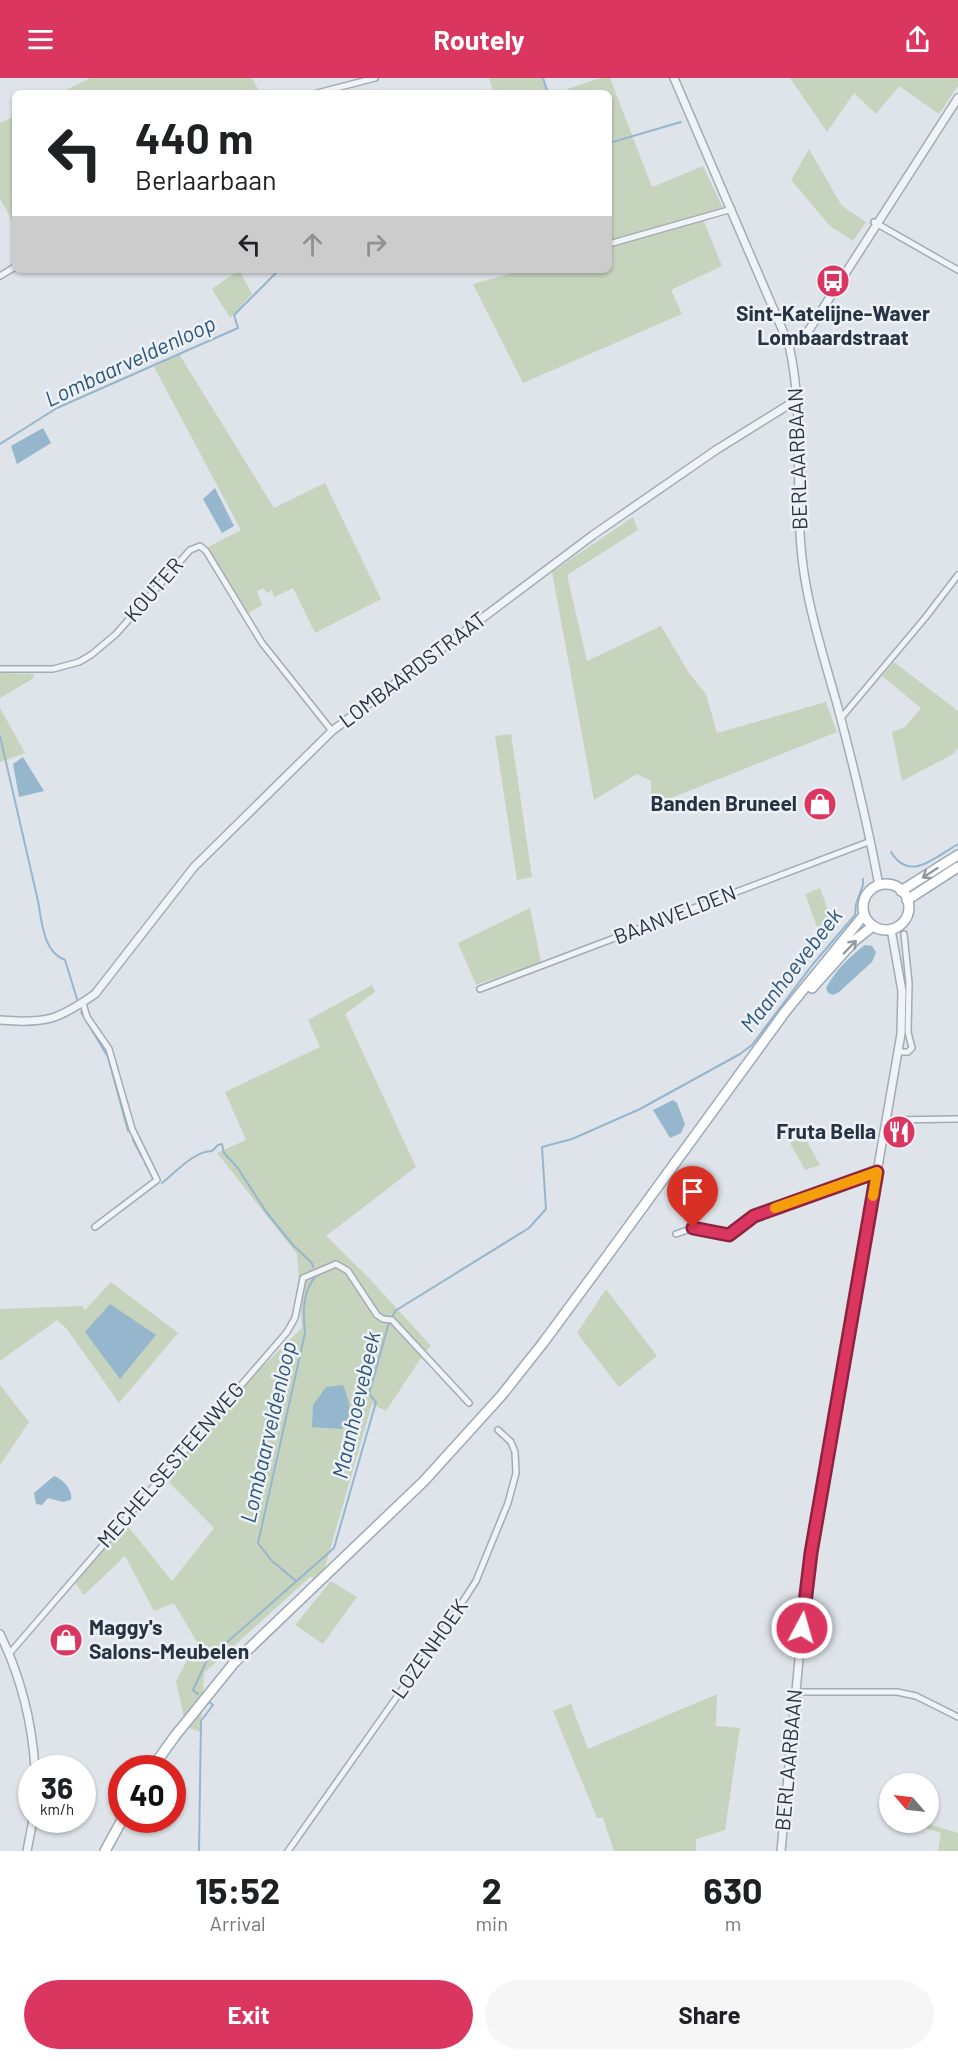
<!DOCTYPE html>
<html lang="en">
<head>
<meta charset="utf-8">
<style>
	:root { --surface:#fff; --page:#f6f6f6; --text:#202124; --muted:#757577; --accent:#db3660 }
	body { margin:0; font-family:Barlow,sans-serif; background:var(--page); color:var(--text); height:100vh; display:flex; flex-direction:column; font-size:22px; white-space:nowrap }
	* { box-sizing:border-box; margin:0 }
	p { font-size:20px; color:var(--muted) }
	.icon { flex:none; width:33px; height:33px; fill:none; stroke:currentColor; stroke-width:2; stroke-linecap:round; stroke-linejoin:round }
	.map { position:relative; height:1773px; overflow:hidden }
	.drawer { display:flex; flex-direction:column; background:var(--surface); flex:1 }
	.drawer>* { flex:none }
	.banner { position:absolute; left:12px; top:12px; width:600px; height:183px; border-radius:9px; box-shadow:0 2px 4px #0004; background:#fff; color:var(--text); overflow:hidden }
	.needle { width:39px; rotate:298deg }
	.fabs { position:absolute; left:879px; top:1695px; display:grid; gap:12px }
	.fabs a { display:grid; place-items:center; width:60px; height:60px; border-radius:50%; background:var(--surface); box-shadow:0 2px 4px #0004; font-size:30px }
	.speed { position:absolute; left:18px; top:1677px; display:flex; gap:12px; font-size:30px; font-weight:700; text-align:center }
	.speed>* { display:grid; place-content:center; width:78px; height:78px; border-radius:50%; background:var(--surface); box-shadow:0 2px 4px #0004; line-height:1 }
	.speed small { font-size:15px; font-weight:400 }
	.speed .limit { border:9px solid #d22; background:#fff; color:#111 }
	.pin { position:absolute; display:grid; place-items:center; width:51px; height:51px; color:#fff; margin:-62px -26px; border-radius:50% 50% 50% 0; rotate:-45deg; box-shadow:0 0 6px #0007 }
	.pin .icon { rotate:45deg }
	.me { position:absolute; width:66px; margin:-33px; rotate:6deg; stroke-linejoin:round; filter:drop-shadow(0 0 4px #0008) }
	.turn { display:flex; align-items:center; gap:21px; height:126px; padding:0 24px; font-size:27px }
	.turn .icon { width:78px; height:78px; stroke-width:2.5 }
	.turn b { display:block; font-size:42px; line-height:51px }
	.lanes { display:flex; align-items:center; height:57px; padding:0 24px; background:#0003; justify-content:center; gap:30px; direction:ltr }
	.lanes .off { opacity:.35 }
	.eta { display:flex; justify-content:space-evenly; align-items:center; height:102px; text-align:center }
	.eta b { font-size:36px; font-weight:700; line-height:42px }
	.action { display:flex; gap:12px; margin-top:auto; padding:12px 24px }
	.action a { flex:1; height:69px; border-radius:36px; background:var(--accent); color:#fff; font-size:24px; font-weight:700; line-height:69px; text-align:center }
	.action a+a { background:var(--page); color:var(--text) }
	header { display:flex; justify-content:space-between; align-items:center; height:78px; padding:0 24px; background:var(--accent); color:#fff; font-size:27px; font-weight:700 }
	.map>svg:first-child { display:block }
</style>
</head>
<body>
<header><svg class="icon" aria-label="menu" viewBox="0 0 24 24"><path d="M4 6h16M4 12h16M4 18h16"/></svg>Routely<svg class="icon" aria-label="share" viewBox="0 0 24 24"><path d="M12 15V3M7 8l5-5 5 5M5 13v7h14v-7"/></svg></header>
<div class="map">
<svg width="958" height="1773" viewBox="0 0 958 1773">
	<rect width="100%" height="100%" fill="#dee4e9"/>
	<path fill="#c6d4be" d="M90 0H252L260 15H60Z
		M489 0H543L548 15H494Z
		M601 0H610L652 109 703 88 723 130 609 164V15H568L567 11Z
		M790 0H958V8L939 36 899 8 876 36 854 15 827 54Z
		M15 38V147L0 121V45Z
		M809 71 842 128 866 144 853 163 830 148 791 102Z
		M703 141 722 188 671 212 682 236 523 305 473 206 523 192H609V168Z
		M239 192 252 216 230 240 212 211Z
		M179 276 274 430 325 405 381 521 315 555 293 510 274 519 272 512 266 515 264 510 257 513 262 527 247 536 208 469 241 452 154 289Z
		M633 439 638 452 567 497 587 583 661 548 689 595 706 616 717 655 826 624 837 654 651 728V703L637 696 594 722 552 494Z
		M894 584 958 633V670L953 676 902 703 892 654 905 649 921 630 882 598Z
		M0 595 33 596 34 600 0 620Z
		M0 630 25 675 0 684Z
		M511 656 532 799 517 802 495 658Z
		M820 810 832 843 817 849 805 816Z
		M530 830 541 884 476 907 458 865Z
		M372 907 375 914 345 936 416 1089 326 1158 368 1199 431 1268 425 1274 386 1333 372 1326 321 1503 310 1499 204 1595 201 1654 186 1649 176 1603 197 1564 174 1525 154 1533 125 1478 84 1517 74 1503 126 1446 172 1503 214 1450 157 1392 302 1250 297 1176 217 1075 246 1062 225 1014 320 969 308 942Z
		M804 1058 820 1087 805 1092 790 1065Z
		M111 1204 178 1255 119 1325 67 1251 57 1242 0 1283V1231L82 1228 85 1232Z
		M606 1211 657 1278 619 1309 577 1255Z
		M0 1307 29 1344 0 1387Z
		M331 1503 357 1519 323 1566 295 1547Z
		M717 1616 716 1648 740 1650 725 1752 696 1761V1773H614L603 1740H597L553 1633 571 1626 588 1671Z
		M909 1745H926L958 1755V1773H938L941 1755Z"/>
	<path fill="#95b6cd" d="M43 350 51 365 17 386 11 368Z
		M215 410 234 448 222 455 203 421Z
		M23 679 44 713 19 719 13 686Z
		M865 867 872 868 876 874 872 884 839 914 833 917 828 915 826 910C835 893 850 878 865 867Z
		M673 1022 677 1025 685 1046 681 1055 670 1060 653 1032Z
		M110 1226 156 1257 120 1301 85 1254Z
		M343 1307C350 1326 354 1334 342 1351L312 1349 313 1327 326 1309Z
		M54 1398C63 1401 73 1412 71 1422L63 1424 48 1420 42 1427 36 1426 34 1415Z"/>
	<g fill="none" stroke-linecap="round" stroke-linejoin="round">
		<path stroke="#95b6cd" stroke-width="2" d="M543 0 548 15
			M609 65 681 44
			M0 366 57 330 238 250 234 237 279 192
			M0 658 38 823C42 844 43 874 65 882L77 921
			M891 774C910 805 935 779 958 766
			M81 934 108 979 128 1053
			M133 1062 142 1079
			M145 1085 152 1098
			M162 1105C176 1094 194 1073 212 1073L218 1067 222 1066 224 1075 237 1089 267 1135 293 1167 312 1185 313 1189
			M296 1503 272 1483 258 1465 305 1255C303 1235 302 1213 316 1198
			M198 1616 193 1612 207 1582 334 1470 376 1324 369 1316 388 1248 395 1233 529 1150 546 1131 542 1069 572 1061 640 1031 740 976 752 967 813 886 855 837 856 826 863 807V801
			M199 1773 201 1643 213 1627 209 1624"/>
		<g stroke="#a3abb4" stroke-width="8">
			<path id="minor" d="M317 15 375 0
				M874 144 958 192
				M609 166 732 131
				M0 198 15 189
				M0 591H53L79 584 91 577 116 556 190 472 200 468 206 473 262 565 332 653
				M841 640 925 540 958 497
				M480 911 871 763
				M83 925 87 939 109 971 132 1051 157 1102 95 1149
				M898 974H908L912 970 908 954 909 905 904 856
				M887 1042 958 1041
				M676 1156 693 1150 729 1157 754 1138 877 1094
				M9 1576 287 1254 295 1240 303 1200 336 1186 348 1193 377 1237 383 1241 392 1242 469 1325
				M795 1614H897L916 1618 958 1639
				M288 1773 449 1545 476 1503 508 1425 516 1395 515 1374 511 1364 498 1352"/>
		</g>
		<g stroke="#a3abb4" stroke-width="10">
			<path id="tertiary" d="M674 0 789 267C807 346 791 427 806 507 813 547 826 587 837 626 853 686 868 747 879 808
				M789 267 801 260 809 252 958 20
				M0 942C45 946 58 942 95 916L194 789 332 653 593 457 716 372 798 321
				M0 1556C20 1597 32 1645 35 1690
				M27 1773 33 1742
				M781 1773 804 1528 811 1475 901 956 902 913 891 851"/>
		</g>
		<g stroke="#9ca9b6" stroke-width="12">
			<path id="primary" d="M863 829a23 23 0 1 1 46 0a23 23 0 1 1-46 0Z
				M901 813 958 777
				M907 822 958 789
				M812 910 854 863 873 848
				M152 1690 175 1658 234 1585 424 1403 501 1318 543 1265 605 1181 785 934 864 837
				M105 1773 122 1742"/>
		</g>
		<use href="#minor" stroke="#f1f4f7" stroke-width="5"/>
		<use href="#tertiary" stroke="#f1f4f7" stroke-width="7"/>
		<use href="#primary" stroke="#fff" stroke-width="9"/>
	</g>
	<defs><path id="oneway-shaft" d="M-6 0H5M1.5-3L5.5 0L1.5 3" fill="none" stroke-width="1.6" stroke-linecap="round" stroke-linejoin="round" transform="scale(1.5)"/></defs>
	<g stroke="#9299a0">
		<use href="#oneway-shaft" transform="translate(930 795) rotate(147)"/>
		<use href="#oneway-shaft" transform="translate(850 869) rotate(-46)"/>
	</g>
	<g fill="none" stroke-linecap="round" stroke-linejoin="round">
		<g stroke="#8e233e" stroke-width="15">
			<path id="route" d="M693 1150 729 1157 754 1138 877 1094 811 1475 802 1550"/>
		</g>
		<use href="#route" stroke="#db3660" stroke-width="10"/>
		<path stroke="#f59e0b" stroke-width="10" d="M775 1130 877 1094 873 1118"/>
	</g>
	<defs>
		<g id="bus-disc" transform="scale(1.725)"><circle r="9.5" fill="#db3660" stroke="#eef2f7"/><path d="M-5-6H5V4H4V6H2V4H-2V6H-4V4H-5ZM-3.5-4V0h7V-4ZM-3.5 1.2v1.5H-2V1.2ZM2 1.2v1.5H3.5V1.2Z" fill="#fff"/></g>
		<g id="shop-disc" transform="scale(1.725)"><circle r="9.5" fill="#db3660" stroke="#eef2f7"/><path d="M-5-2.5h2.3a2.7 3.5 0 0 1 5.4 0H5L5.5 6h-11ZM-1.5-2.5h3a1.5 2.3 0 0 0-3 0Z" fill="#fff"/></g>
		<g id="restaurant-disc" transform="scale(1.725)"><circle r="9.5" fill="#db3660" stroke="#eef2f7"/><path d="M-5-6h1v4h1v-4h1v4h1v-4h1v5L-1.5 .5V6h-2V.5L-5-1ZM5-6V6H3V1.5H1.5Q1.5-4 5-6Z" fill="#fff"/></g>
	</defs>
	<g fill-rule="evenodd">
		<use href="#bus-disc" x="833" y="203"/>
		<use href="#shop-disc" x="820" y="726"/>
		<use href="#restaurant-disc" x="899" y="1054"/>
		<use href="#shop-disc" x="66" y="1562"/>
	</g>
	<g text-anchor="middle" stroke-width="5" stroke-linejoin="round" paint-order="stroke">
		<g font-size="21" font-weight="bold" fill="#263342" stroke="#eef2f7" text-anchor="end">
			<text x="833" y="243" text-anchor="middle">Sint-Katelijne-Waver<tspan x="833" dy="24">Lombaardstraat</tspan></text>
			<text x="797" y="733">Banden Bruneel</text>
			<text x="876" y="1061">Fruta Bella</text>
			<text x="89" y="1557" text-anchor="start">Maggy's<tspan x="89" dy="24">Salons-Meubelen</tspan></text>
		</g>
		<g font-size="21" fill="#263342" stroke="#eef2f7">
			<text transform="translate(798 381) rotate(-92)" y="7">BERLAARBAAN</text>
			<text transform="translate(154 512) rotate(-49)" y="7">KOUTER</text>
			<text transform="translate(413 592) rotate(-37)" y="7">LOMBAARDSTRAAT</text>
			<text transform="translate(675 837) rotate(-21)" y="7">BAANVELDEN</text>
			<text transform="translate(171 1387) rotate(-49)" y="7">MECHELSESTEENWEG</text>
			<text transform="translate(430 1571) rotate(-55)" y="7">LOZENHOEK</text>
			<text transform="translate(789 1682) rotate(-85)" y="7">BERLAARBAAN</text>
		</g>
		<g font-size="22" font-style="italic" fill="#2c577a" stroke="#eef2f7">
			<text transform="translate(130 283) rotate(-25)" y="8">Lombaarveldenloop</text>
			<text transform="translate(791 892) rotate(-52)" y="8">Maanhoevebeek</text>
			<text transform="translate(356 1327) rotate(-77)" y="8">Maanhoevebeek</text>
			<text transform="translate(268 1354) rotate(-77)" y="8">Lombaarveldenloop</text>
		</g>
	</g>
</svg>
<div class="fabs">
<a><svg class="needle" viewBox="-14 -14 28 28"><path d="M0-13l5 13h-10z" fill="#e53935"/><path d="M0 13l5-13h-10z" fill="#757577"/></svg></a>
</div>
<div class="speed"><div>36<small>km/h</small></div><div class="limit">40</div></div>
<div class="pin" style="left:693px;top:1150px;background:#d93025"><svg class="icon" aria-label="arrive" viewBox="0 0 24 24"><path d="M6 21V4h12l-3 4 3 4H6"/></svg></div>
<svg class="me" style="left:802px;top:1550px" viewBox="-20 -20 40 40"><circle r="17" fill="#db3660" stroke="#fff" stroke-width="3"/><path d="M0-11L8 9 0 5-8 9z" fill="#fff"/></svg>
<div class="banner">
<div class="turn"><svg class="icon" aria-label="left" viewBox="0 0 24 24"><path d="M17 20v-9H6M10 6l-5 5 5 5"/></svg><div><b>440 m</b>Berlaarbaan</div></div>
<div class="lanes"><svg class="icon" aria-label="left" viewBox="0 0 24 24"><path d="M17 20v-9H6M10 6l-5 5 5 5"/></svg><svg class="icon off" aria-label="ahead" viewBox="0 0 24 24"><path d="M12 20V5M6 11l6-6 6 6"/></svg><svg class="icon off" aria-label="right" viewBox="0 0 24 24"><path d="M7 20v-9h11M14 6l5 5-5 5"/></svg></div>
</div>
</div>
<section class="drawer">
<div class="eta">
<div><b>15:52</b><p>Arrival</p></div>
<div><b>2</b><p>min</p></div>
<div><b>630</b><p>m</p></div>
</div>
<div class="action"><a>Exit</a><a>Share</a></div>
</section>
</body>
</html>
